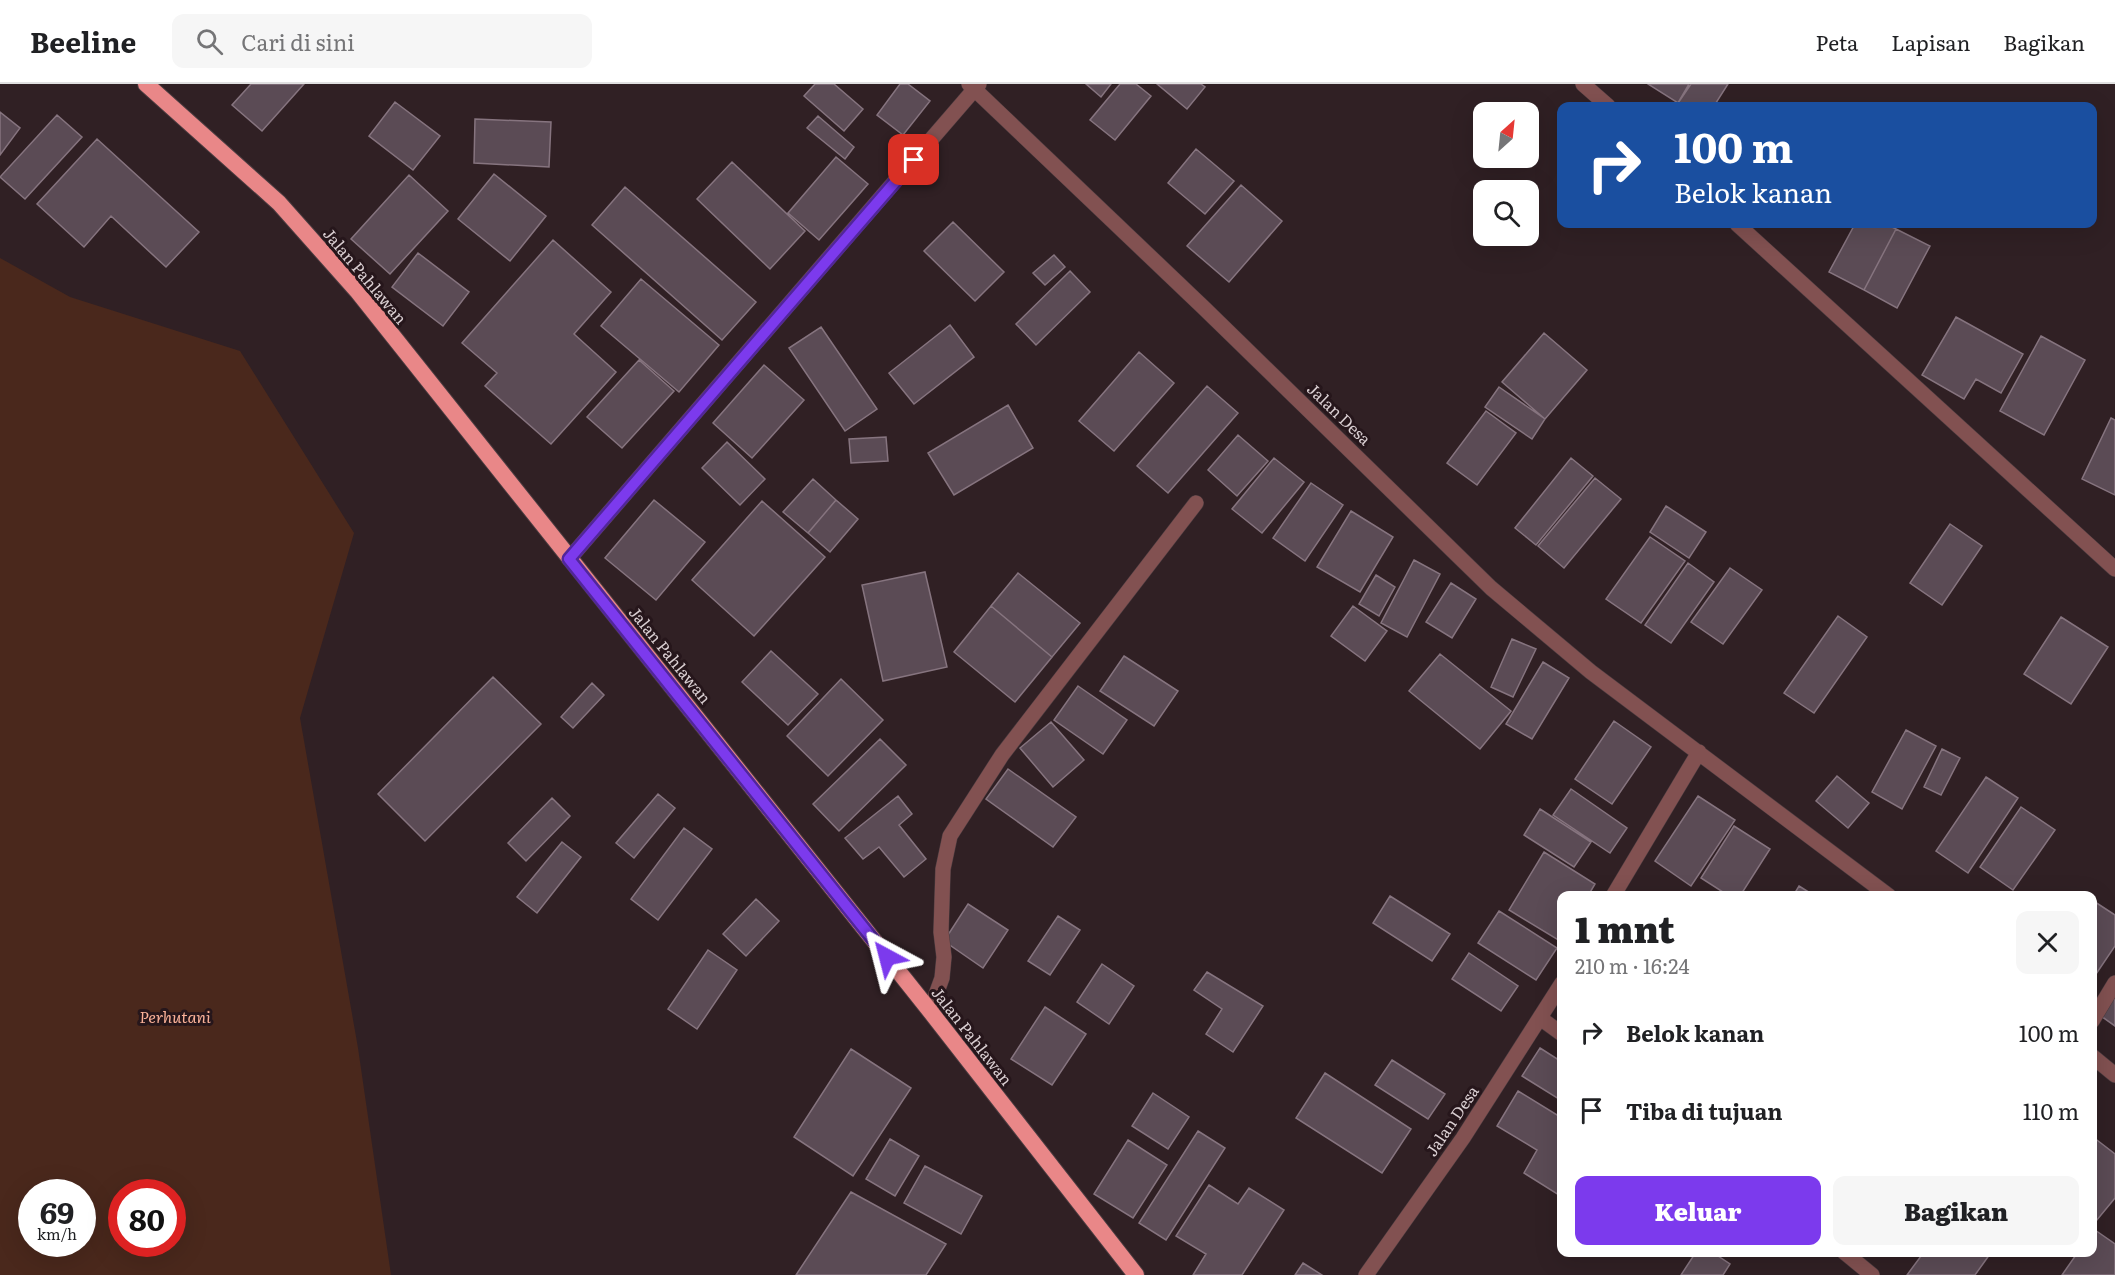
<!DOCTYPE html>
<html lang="id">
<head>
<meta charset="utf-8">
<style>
	:root { --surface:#fff; --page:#f6f6f6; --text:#202124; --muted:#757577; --line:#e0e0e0; --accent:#7c3aed }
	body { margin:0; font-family:Literata,serif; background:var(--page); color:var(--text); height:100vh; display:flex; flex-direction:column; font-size:22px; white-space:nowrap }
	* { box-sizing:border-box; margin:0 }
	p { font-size:20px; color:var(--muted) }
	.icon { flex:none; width:33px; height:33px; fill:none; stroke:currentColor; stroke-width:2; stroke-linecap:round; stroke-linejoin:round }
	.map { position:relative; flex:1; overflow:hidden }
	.panel { position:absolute; left:1557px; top:807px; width:540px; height:366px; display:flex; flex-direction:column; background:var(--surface); border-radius:12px; box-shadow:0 6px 24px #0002 }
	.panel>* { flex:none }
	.top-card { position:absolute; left:1557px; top:18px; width:540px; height:126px; border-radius:12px; box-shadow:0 6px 24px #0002; background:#1a4fa0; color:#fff; overflow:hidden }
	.needle { width:39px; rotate:27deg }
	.fabs { position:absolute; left:1473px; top:18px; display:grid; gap:12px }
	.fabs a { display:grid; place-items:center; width:66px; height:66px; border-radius:12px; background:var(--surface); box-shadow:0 6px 24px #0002; font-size:30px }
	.speed { position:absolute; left:18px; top:1095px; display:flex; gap:12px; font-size:30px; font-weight:700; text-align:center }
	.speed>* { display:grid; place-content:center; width:78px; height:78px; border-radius:50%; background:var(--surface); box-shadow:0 6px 24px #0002; line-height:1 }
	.speed small { font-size:15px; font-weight:400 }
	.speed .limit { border:9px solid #d22; background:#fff; color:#111 }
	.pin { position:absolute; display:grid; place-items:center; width:51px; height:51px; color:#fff; margin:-26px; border-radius:12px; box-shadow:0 3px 9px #0006 }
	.me { position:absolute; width:66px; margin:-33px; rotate:322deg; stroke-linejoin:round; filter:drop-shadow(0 0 4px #0008) }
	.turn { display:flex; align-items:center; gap:21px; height:126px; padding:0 18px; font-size:27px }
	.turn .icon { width:78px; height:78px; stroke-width:2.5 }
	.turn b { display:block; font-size:42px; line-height:51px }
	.round { display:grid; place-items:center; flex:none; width:63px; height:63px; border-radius:12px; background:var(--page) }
	.overview { display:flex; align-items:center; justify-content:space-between; height:102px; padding:0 18px }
	h1 { font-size:36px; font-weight:800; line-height:45px }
	.cta { display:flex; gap:12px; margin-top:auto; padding:12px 18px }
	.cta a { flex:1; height:69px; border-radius:12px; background:var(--accent); color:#fff; font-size:24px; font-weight:800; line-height:69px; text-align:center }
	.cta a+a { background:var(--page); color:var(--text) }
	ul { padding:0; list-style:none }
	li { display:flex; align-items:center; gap:18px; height:78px; padding:0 18px }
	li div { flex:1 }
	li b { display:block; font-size:22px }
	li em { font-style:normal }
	header { display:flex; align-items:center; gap:36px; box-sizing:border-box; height:84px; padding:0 30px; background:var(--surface); border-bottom:2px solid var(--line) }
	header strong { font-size:28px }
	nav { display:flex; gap:33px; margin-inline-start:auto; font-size:21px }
	.search { width:420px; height:54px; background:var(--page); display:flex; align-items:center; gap:15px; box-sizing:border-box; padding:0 21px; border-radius:12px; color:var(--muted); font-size:22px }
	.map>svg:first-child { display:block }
</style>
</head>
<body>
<header>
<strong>Beeline</strong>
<div class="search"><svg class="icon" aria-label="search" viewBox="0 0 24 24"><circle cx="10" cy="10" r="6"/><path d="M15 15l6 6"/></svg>Cari di sini</div>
<nav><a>Peta</a><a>Lapisan</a><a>Bagikan</a></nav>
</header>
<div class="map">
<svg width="2115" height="1191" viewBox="0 0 2115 1191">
	<rect width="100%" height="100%" fill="#302024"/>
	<path fill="#4a281c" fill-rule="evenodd" d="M0 174 70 213 240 267 354 449 300 634 358 964 391 1191H0ZM32 1108H82V1160H32ZM122 1108H172V1160H122Z"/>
	<path fill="#5b4b55" stroke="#86747f" stroke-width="1.5" d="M251 0H304L262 47 232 21Z
		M815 0H834L863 25 844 47 804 12Z
		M900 0H908L930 17 903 51 877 31Z
		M1086 0H1111L1101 13Z
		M1120 0H1136L1151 12 1115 56 1090 36Z
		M1157 0H1201L1205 3 1187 25Z
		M1648 0H1689L1678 19Z
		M1691 0H1728L1714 22H1676Z
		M395 18 440 52 413 86 369 52Z
		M0 28 20 44 0 71Z
		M57 31 82 53 25 115 0 93Z
		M818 32 854 63 845 75 807 44Z
		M475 35 551 38 549 83 474 79Z
		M97 55 199 148 166 183 111 132 84 163 37 120Z
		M1196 65 1234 97 1205 130 1168 99Z
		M836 73 868 100 819 156 788 129Z
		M732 78 805 147 770 185 697 115Z
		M494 90 546 132 510 177 458 135Z
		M409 91 448 127 390 190 351 155Z
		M1241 101 1282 137 1229 198 1187 162Z
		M625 103 756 218 722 256 592 141Z
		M953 138 1004 188 975 217 924 167Z
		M1855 140H1886L1896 145 1864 206 1829 188Z
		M1896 145 1930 162 1897 224 1864 206Z
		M553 156 611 208 574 250 616 288 551 360 485 302 497 289 462 259Z
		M418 169 469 208 443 242 392 203Z
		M1054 171 1065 183 1045 201 1033 189Z
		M1070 187 1090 208 1036 261 1016 240Z
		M641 195 719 261 679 308 601 242Z
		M1956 233 2023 270 2001 309 1976 295 1964 315 1922 291Z
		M950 241 974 273 914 320 889 289Z
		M821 243 877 325 845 347 789 264Z
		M1544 249 1587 286 1545 335 1502 298Z
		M2041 252 2085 276 2044 351 2000 327Z
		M1139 268 1174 299 1114 367 1079 337Z
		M639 276 674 307 622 364 587 333Z
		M764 281 804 316 752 374 713 339Z
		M1207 302 1238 329 1168 409 1137 382Z
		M1499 303 1545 335 1532 355 1485 323Z
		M1008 321 1033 364 954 411 928 369Z
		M1486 327 1516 349 1477 401 1447 379Z
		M2111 334 2115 336V411L2082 395Z
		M1238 351 1268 377 1237 412 1208 386Z
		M886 353 888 377 851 379 849 355Z
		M727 358 765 395 740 421 702 384Z
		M1274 374 1304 398 1262 449 1232 425Z
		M1571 374 1593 392 1536 461 1515 444Z
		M1595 394 1621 415 1564 484 1538 462Z
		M813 395 836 416 808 449 783 428Z
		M1311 399 1343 421 1305 477 1273 454Z
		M654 416 705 458 656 516 605 474Z
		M836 416 858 435 830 468 808 449Z
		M762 417 825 473 754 552 692 496Z
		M1666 422 1706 448 1689 474 1650 448Z
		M1351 427 1393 453 1360 508 1317 483Z
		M1950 440 1982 462 1942 521 1910 499Z
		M1650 453 1685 477 1641 539 1606 515Z
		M1414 476 1440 490 1407 553 1381 539Z
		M1688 479 1714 498 1671 559 1645 541Z
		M1730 484 1762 506 1723 560 1691 538Z
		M925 488 947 583 883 597 862 501Z
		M1018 489 1080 539 1052 573 991 522Z
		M1376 491 1395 503 1379 532 1359 520Z
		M1451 499 1476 515 1452 554 1426 538Z
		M991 522 1052 573 1015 618 954 568Z
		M1353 522 1387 547 1365 577 1331 552Z
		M1838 532 1867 553 1814 629 1784 609Z
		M2061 533 2108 563 2071 620 2024 590Z
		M1512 555 1536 565 1513 613 1491 603Z
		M771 567 818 610 788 641 742 598Z
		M1440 570 1511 627 1480 665 1409 607Z
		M1124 572 1178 607 1154 642 1100 607Z
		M1543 578 1569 594 1532 655 1506 640Z
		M493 593 541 640 425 757 378 710Z
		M841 595 883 636 828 692 787 652Z
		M592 599 604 611 573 644 561 633Z
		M1078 602 1127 636 1103 670 1054 636Z
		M1614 637 1651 663 1612 720 1575 695Z
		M1051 638 1084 676 1053 703 1020 664Z
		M1906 646 1936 662 1902 725 1872 708Z
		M880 655 906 681 839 747 813 720Z
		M1942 665 1960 674 1941 711 1924 703Z
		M1008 685 1076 733 1053 763 986 715Z
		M1837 692 1869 719 1848 744 1816 717Z
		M1986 693 2018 714 1968 789 1936 767Z
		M1571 705 1627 744 1610 769 1553 731Z
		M658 710 675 724 634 774 616 759Z
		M898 712 912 730 899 741 926 775 904 793 879 763 863 775 845 754Z
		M1698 712 1735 736 1691 802 1655 777Z
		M552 714 570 732 526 777 508 759Z
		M2021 723 2055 746 2013 806 1980 783Z
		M1540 725 1591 758 1574 783 1524 751Z
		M1734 742 1770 765 1740 812H1729L1701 794Z
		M684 744 712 765 658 836 631 815Z
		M562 758 581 773 537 829 517 813Z
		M1544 768 1595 800 1588 812H1562V854L1560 857 1509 826Z
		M1799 802 1815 812H1793Z
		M1390 812 1450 850 1432 877 1373 839Z
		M756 815 779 837 746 872 723 850Z
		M2092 816 2115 831V862L2092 896Z
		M968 820 1008 846 983 884 944 857Z
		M1499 827 1557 864 1536 896 1478 859Z
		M1058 832 1080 846 1050 891 1028 877Z
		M708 866 737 886 697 945 668 925Z
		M1469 869 1518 902 1501 927 1452 895Z
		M1102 880 1134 902 1109 940 1077 918Z
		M1207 888 1263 922 1233 968 1206 950 1222 925 1194 906Z
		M2115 913V942L2101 932Z
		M1045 923 1086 950 1052 1001 1011 975Z
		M1540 964 1562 978V1017L1522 992Z
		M851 965 911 1004 853 1092 794 1053Z
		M1392 976 1445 1010 1428 1035 1375 1001Z
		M1325 989 1411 1045 1382 1089 1296 1034Z
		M1518 1007 1562 1034V1113L1524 1089 1537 1066 1497 1042Z
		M1153 1009 1189 1033 1168 1065 1132 1042Z
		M1198 1047 1225 1064 1166 1156 1139 1139Z
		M2093 1053 2115 1070V1114L2092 1142Z
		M890 1055 919 1072 895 1112 866 1095Z
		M1128 1056 1167 1081 1133 1134 1094 1110Z
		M925 1082 982 1112 961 1150 904 1119Z
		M1209 1101 1238 1120 1249 1104 1284 1126 1242 1191H1193L1206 1170 1176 1152Z
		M851 1108 946 1160 926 1191H796Z
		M2095 1146 2115 1160V1191H2062L2078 1168H2092V1149Z
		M1696 1168H1712L1730 1180 1723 1191H1681Z
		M1924 1168H1988L1990 1170 1975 1191H1907Z
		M1303 1179 1322 1191H1295Z"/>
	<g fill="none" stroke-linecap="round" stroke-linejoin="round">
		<g stroke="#4b3c40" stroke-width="16">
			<path id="minor" d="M969 0 1205 225 1491 504 1591 588 1889 812
				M1583 0 1608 22
				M1737 140 2115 485
				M569 475 979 0
				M1613 812 1699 668
				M930 927 942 894 944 873 941 848 943 785 950 752 1002 671 1196 419
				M1540 934 1562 950
				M2092 937 2115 899
				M2092 972 2115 991
				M1844 1168 1872 1191
				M1366 1191 1463 1054 1562 899"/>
		</g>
		<g stroke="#4b3c40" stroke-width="18">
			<path id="trunk" d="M146 0 279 119 358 208 930 927 1136 1191"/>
		</g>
		<use href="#minor" stroke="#825151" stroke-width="15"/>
		<use href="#trunk" stroke="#e98788" stroke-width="16"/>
	</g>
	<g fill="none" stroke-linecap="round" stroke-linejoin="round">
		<g stroke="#51269a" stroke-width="15">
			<path id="route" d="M887 873 569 475 914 76"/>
		</g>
		<use href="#route" stroke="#7c3aed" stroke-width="10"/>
	</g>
	<g text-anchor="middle" stroke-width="6" stroke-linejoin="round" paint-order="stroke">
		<g font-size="16" fill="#d9ced1" stroke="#26161b">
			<text transform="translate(365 192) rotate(50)" y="6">Jalan Pahlawan</text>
			<text transform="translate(1339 330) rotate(44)" y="6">Jalan Desa</text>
			<text transform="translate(670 571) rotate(51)" y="6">Jalan Pahlawan</text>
			<text transform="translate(972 952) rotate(52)" y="6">Jalan Pahlawan</text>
			<text transform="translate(1452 1037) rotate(-56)" y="6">Jalan Desa</text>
		</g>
		<g font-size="16" font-style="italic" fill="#f9b097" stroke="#26161b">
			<text x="175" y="939">Perhutani</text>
		</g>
	</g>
</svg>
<div class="fabs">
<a><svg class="needle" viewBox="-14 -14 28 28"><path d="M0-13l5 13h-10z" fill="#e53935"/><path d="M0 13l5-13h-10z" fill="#757577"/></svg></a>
<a><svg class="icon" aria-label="search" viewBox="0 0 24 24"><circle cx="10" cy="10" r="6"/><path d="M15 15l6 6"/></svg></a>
</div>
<div class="speed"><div>69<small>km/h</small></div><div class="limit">80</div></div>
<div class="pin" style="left:914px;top:76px;background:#d93025"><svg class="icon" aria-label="arrive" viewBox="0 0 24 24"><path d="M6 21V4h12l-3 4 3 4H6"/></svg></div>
<svg class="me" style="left:887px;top:873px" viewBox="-20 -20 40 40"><path d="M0-17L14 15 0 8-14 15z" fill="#7c3aed" stroke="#fff" stroke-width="4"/></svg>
<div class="top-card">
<div class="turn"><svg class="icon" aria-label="right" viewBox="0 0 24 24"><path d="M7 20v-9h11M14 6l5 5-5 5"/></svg><div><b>100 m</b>Belok kanan</div></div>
</div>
<section class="panel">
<div class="overview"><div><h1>1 mnt</h1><p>210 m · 16:24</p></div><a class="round"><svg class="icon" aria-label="close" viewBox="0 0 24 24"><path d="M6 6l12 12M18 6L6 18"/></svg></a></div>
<ul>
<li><svg class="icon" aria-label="right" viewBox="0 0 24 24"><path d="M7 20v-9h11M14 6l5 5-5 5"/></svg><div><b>Belok kanan</b></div><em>100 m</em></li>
<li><svg class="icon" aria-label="arrive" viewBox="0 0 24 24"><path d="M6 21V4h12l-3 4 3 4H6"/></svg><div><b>Tiba di tujuan</b></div><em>110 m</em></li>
</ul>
<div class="cta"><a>Keluar</a><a>Bagikan</a></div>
</section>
</div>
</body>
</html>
